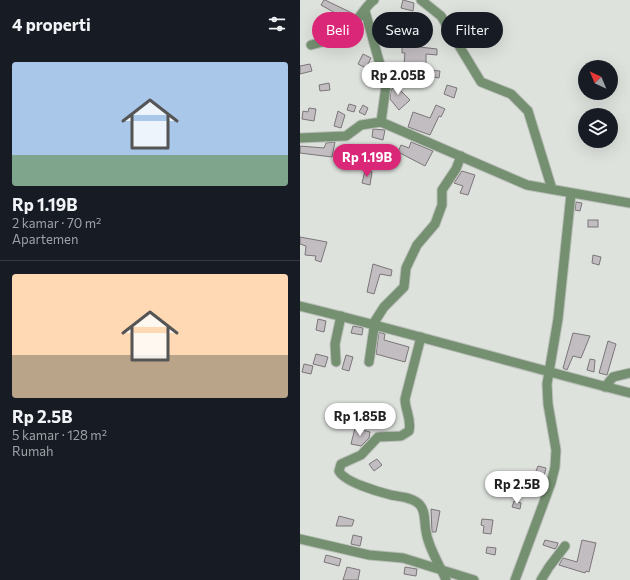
<!DOCTYPE html>
<html lang="id">
<head>
<meta charset="utf-8">
<style>
  :root { --surface:#171b24; --page:#242831; --text:#f1f3f6; --muted:#9ea1a6; --line:#363941; --accent:#db2777 }
  body { margin:0; font-family:Commissioner,sans-serif; background:var(--page); color:var(--text); height:100vh; display:flex; flex-direction:column; font-size:15px; white-space:nowrap }
  * { box-sizing:border-box; margin:0 }
  p { font-size:13px; color:var(--muted) }
  .icon { flex:none; width:22px; height:22px; fill:none; stroke:currentColor; stroke-width:2; stroke-linecap:round; stroke-linejoin:round }
  .map { position:relative; flex:1; overflow:hidden }
  .side { display:flex; flex-direction:column; background:var(--surface); width:300px }
  .side>* { flex:none }
  .top-card { position:absolute; left:12px; top:12px; width:258px; height:36px; display:flex; gap:8px }
  .needle { width:26px; rotate:316deg }
  .controls { position:absolute; left:278px; top:60px; display:grid; gap:8px }
  .controls a { display:grid; place-items:center; width:40px; height:40px; border-radius:50%; background:var(--surface); box-shadow:0 4px 16px #0002; font-size:20px }
  .price { position:absolute; translate:-50% -34px; padding:0 9px; border-radius:14px; background:#fff; color:#222; font-size:13px; line-height:26px; filter:drop-shadow(0 1px 2px #0008) }
  .price::after { content:''; position:absolute; left:50%; top:24px; width:12px; height:9px; margin-left:-6px; background:inherit; clip-path:polygon(0 0,100% 0,50% 100%) }
  .price.selected { background:var(--accent); color:#fff }
  ul { padding:0; list-style:none }
  li { display:grid; align-content:center; gap:8px; height:212px; padding:0 12px }
  li+li { border-top:1px solid var(--line) }
  li span { display:grid; place-items:center; height:124px; border-radius:4px; color:#555 }
  li>.icon { margin-inline-start:auto }
  span .icon { width:72px; height:72px; fill:#fffc; stroke-width:1 }
  li b { font-size:17px }
  h2 { display:flex; justify-content:space-between; align-items:center; height:48px; padding:0 12px; font-size:17px }
  .tag { padding:0 14px; border-radius:18px; background:var(--surface); box-shadow:0 4px 16px #0002; font-size:14px; line-height:36px }
  .tag.selected { background:var(--accent); color:#fff }
  main { display:flex; flex:1; min-height:0 }
  .map>svg:first-child { display:block }
</style>
</head>
<body>
<main>
<section class="side">
<h2>4 properti<svg class="icon" aria-label="filters" viewBox="0 0 24 24"><path d="M4 7h16M4 17h16"/><circle cx="9" cy="7" r="2"/><circle cx="15" cy="17" r="2"/></svg></h2>
<ul>
<li><span style="background:linear-gradient(#a9c7e8 75%,#7fa58c 0)"><svg class="icon" aria-label="home" viewBox="0 0 24 24"><path d="M3 11l9-7 9 7M6 9v11h12V9"/></svg></span><div><b>Rp 1.19B</b><p>2 kamar · 70 m²</p><p>Apartemen</p></div></li>
<li><span style="background:linear-gradient(#ffd9b3 65%,#b9a48a 0)"><svg class="icon" aria-label="home" viewBox="0 0 24 24"><path d="M3 11l9-7 9 7M6 9v11h12V9"/></svg></span><div><b>Rp 2.5B</b><p>5 kamar · 128 m²</p><p>Rumah</p></div></li>
</ul>
</section>
<div class="map">
<svg width="330" height="580" viewBox="0 0 330 580">
  <rect width="100%" height="100%" fill="#dee2dd"/>
  <!-- building -->
  <g fill="#c2bdc0" stroke="#7b7679">
    <path d="M24,0H25L54,14L51,17L37,14L21,5Z"/>
    <path d="M103,0L114,3L113,11L101,8Z"/>
    <path d="M102,45L137,49V55L126,54V65L104,64L105,53H102Z"/>
    <path d="M63,54L71,58L66,68L58,64Z"/>
    <path d="M10,64L12,71L0,74V66Z"/>
    <path d="M97,69L105,75L102,80L93,74Z"/>
    <path d="M128,70L140,71L139,78L128,76Z"/>
    <path d="M97,79L102,83L98,88L110,100L99,110L90,99L91,90L96,86L93,84Z"/>
    <path d="M29,83L30,90L20,91L19,85Z"/>
    <path d="M147,85L157,88L154,98L144,94Z"/>
    <path d="M49,104L56,106L54,112L47,110Z"/>
    <path d="M63,105L68,108L65,115L59,112Z"/>
    <path d="M136,105L145,109L141,117L139,116L130,135L108,127L113,112L130,118Z"/>
    <path d="M9,108L16,109L14,121L2,119L3,111L8,112Z"/>
    <path d="M38,111L45,115L41,128L34,126Z"/>
    <path d="M73,129L85,130L83,140L72,137Z"/>
    <path d="M35,142L32,157L0,153V146L24,148L26,143Z"/>
    <path d="M111,142L133,151L125,166L98,152L101,145L109,148Z"/>
    <path d="M65,171L72,172L70,185L62,183Z"/>
    <path d="M162,171L175,175L168,195L160,193L163,186L154,183Z"/>
    <path d="M276,202L282,203L280,211L275,210Z"/>
    <rect x="288" y="220" width="10" height="7"/>
    <path d="M0,237L27,242L21,262L15,260L16,256L5,255L6,246L0,244Z"/>
    <path d="M293,255L301,257L299,265L292,263Z"/>
    <path d="M73,264L92,270L91,276L80,274L74,294L67,292Z"/>
    <path d="M18,319L26,321L24,332L16,330Z"/>
    <path d="M53,326L63,328L62,335L51,333Z"/>
    <path d="M79,332L85,334L84,340L109,347L105,362L76,354Z"/>
    <path d="M273,333L290,336L281,358L273,356L267,370L263,368Z"/>
    <path d="M308,341L316,344L307,375L299,373Z"/>
    <path d="M16,354L28,357L25,367L13,364Z"/>
    <path d="M46,355L53,357L49,371L42,369Z"/>
    <path d="M290,359L295,360L294,372L287,370Z"/>
    <path d="M4,364L13,366L11,374L2,372Z"/>
    <path d="M55,428L70,432L69,438L61,446L51,444Z"/>
    <path d="M77,459L82,465L74,471L69,464Z"/>
    <path d="M238,466L246,468L242,484L233,481V480L229,488L224,485L229,473L234,476Z"/>
    <path d="M214,501L221,503L220,509L212,507Z"/>
    <path d="M131,509L140,511L136,532H132Z"/>
    <path d="M39,516L54,520L52,526H36Z"/>
    <path d="M182,519L193,520L191,534L183,533L184,526L181,525Z"/>
    <path d="M53,535L62,537L60,546L51,544Z"/>
    <path d="M245,540L258,543L257,546L255,549L243,545Z"/>
    <path d="M282,540L296,543L289,572L286,571L285,573L259,565L263,558L277,562Z"/>
    <path d="M187,547L196,548L195,555L186,553Z"/>
    <path d="M26,555L41,559L39,566L24,562Z"/>
    <path d="M47,567L60,570L58,580H43Z"/>
    <path d="M105,567L117,569L116,576L104,574Z"/>
  </g>
  <g fill="none" stroke-linecap="round" stroke-linejoin="round">
    <!-- minor casing -->
    <g stroke="#bbbfba" stroke-width="11">
      <g id="minor">
        <path d="M121,0L141,16L181,82L211,94L228,111L252,189"/>
        <path d="M65,11L86,86L81,122"/>
        <path d="M11,45C31,40 46,33 59,17C64,11 68,4 74,0"/>
        <path d="M0,138L46,136L61,125L81,122L227,185L330,203"/>
        <path d="M0,306C111,333 220,365 330,393"/>
        <path d="M121,337L105,399C105,410 112,420 109,431L101,436L78,437L61,455L41,464L39,471C44,482 79,492 91,495C100,497 113,497 120,505C126,512 124,523 126,531C128,548 140,565 146,580"/>
        <path d="M36,362L35,344L41,316"/>
        <path d="M69,362L75,321L84,307L104,287L106,268L117,245L135,224L142,205V190L156,169L161,156"/>
        <path d="M305,387L313,377L330,373"/>
        <path d="M0,539L69,555L103,558L174,580"/>
        <path d="M215,580L251,483L255,467L256,450L248,404L247,384L258,319L271,194"/>
        <path d="M241,580L249,567L265,546"/>
      </g>
    </g>
    <!-- minor -->
    <use href="#minor" stroke="#759071" stroke-width="9"/>
  </g>
</svg>
<div class="controls">
<a><svg class="needle" viewBox="-14 -14 28 28"><path d="M0-13l5 13h-10z" fill="#e53935"/><path d="M0 13l5-13h-10z" fill="#9ea1a6"/></svg></a>
<a><svg class="icon" aria-label="layers" viewBox="0 0 24 24"><path d="M12 4l9 5-9 5-9-5zM3 14l9 5 9-5"/></svg></a>
</div>
<b class="price" style="left:98px;top:96px">Rp 2.05B</b>
<b class="price selected" style="left:67px;top:178px">Rp 1.19B</b>
<b class="price" style="left:60px;top:437px">Rp 1.85B</b>
<b class="price" style="left:217px;top:505px">Rp 2.5B</b>
<div class="top-card">
<a class="tag selected">Beli</a>
<a class="tag">Sewa</a>
<a class="tag">Filter</a>
</div>
</div>
</main>
</body>
</html>
